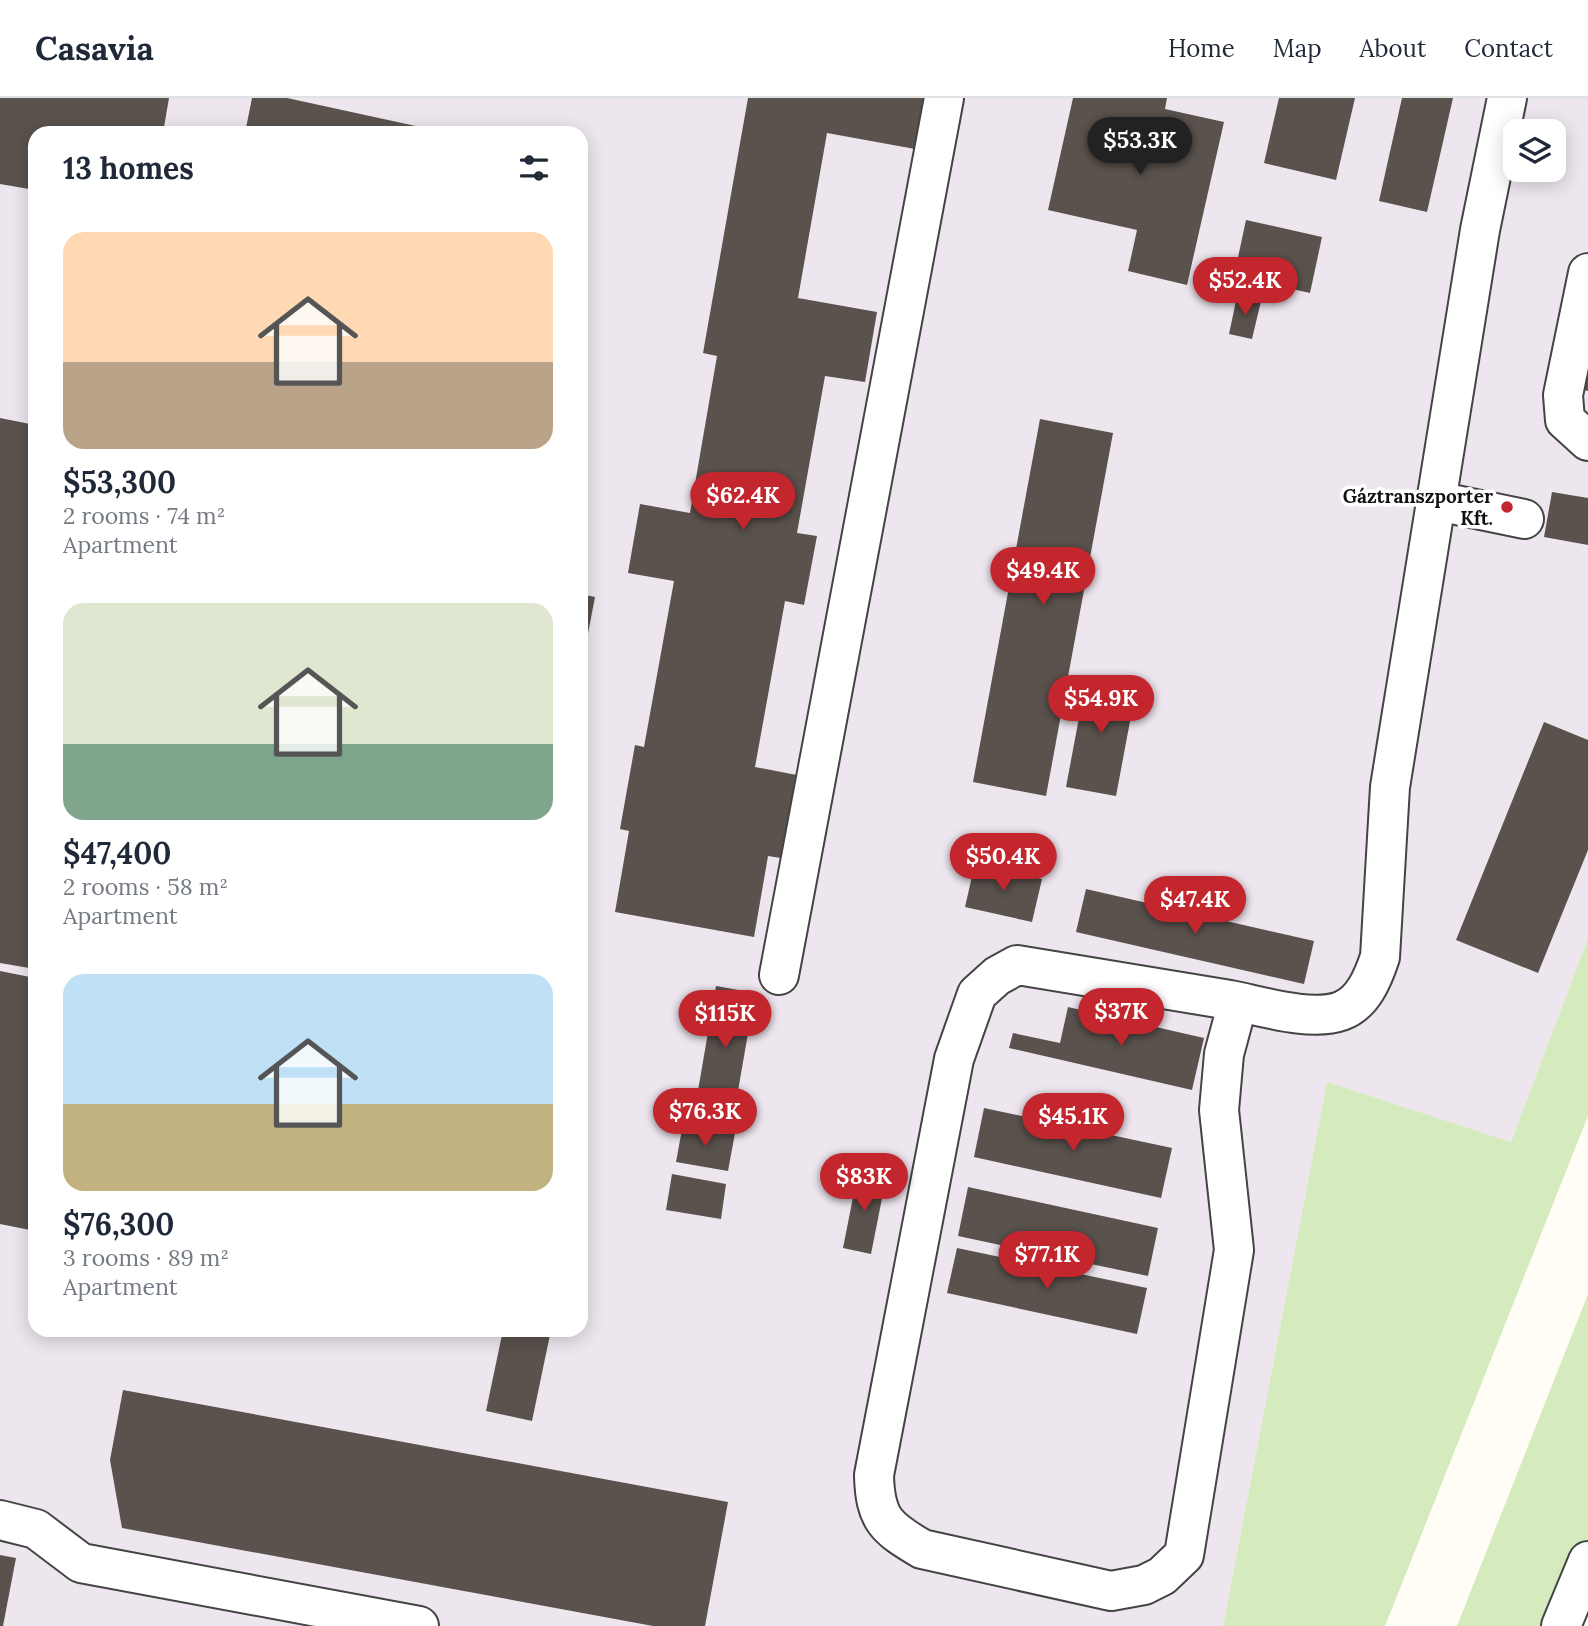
<!DOCTYPE html>
<html lang="en">
<head>
<meta charset="utf-8">
<style>
  :root { --surface:#fff; --page:#f2f2f3; --text:#1f2937; --muted:#747a83; --line:#e0e1e3; --accent:#c4262e }
  body { margin:0; font-family:Lora,serif; background:var(--page); color:var(--text); height:100vh; display:flex; flex-direction:column; font-size:26px; white-space:nowrap }
  * { box-sizing:border-box; margin:0 }
  p { font-size:23px; color:var(--muted) }
  .icon { flex:none; width:38px; height:38px; fill:none; stroke:currentColor; stroke-width:2; stroke-linecap:round; stroke-linejoin:round }
  .map { position:relative; flex:1; overflow:hidden }
  .drawer { position:absolute; left:28px; top:28px; width:560px; height:1211px; display:flex; flex-direction:column; background:var(--surface); border-radius:21px; box-shadow:0 4px 18px #0003 }
  .drawer>* { flex:none }
  .fabs { position:absolute; left:1503px; top:21px; display:grid; gap:14px }
  .fabs a { display:grid; place-items:center; width:63px; height:63px; border-radius:14px; background:var(--surface); box-shadow:0 4px 18px #0003; font-size:35px }
  .price { position:absolute; translate:-50% -60px; padding:0 16px; border-radius:24px; background:var(--accent); color:#fff; font-size:23px; line-height:46px; filter:drop-shadow(0 2px 4px #0008) }
  .price::after { content:''; position:absolute; left:50%; top:42px; width:21px; height:16px; margin-left:-10px; background:inherit; clip-path:polygon(0 0,100% 0,50% 100%) }
  .price.active { background:#222; color:#fff }
  ul { padding:0; list-style:none }
  li { display:grid; align-content:center; gap:14px; height:371px; padding:0 35px }
  li span { display:grid; place-items:center; height:217px; border-radius:21px; color:#555 }
  li>.icon { margin-inline-start:auto }
  span .icon { width:126px; height:126px; fill:#fffc; stroke-width:1 }
  li b { font-size:30px }
  h2 { display:flex; justify-content:space-between; align-items:center; height:84px; padding:0 35px; font-size:30px }
  header { display:flex; align-items:center; gap:42px; box-sizing:border-box; height:98px; padding:0 35px; background:var(--surface); border-bottom:2px solid var(--line) }
  header strong { font-size:33px }
  nav { display:flex; gap:38px; margin-inline-start:auto; font-size:24px }
  .map>svg:first-child { display:block }
</style>
</head>
<body>
<header>
<strong>Casavia</strong>
<nav><a>Home</a><a>Map</a><a>About</a><a>Contact</a></nav>
</header>
<div class="map">
<svg width="1588" height="1528" viewBox="0 0 1588 1528">
  <rect width="100%" height="100%" fill="#fffdf5"/>
  <!-- industrial -->
  <path fill="#eee6ef" fill-rule="evenodd" d="M0,0H1588V840L1511,1044L1327,985L1223,1528H0ZM1516,33H1554V72H1516ZM35,35H581V1232H35Z"/>
  <!-- green -->
  <g fill="#d5ebbd">
    <path d="M1588,840V1018L1385,1528H1223L1327,984L1511,1044Z"/>
    <path d="M1588,1196V1515L1583,1528H1457Z"/>
  </g>
  <!-- building -->
  <g fill="#5a524d">
    <path d="M0,0H169L163,35H35V92L0,86Z"/>
    <path d="M252,0H287L434,32V35H245Z"/>
    <path d="M748,0H924L915,51L827,35L798,200L877,214L865,284L825,278L797,435L817,438L804,507L785,503L755,669L802,678L787,761L768,758L754,839L615,814L629,733L620,731L635,647L644,649L674,483L628,475L640,406L690,415L717,258L703,255Z"/>
    <path d="M1073,0H1167L1165,11L1224,24L1187,187L1128,173L1137,132L1048,112Z"/>
    <path d="M1279,0H1355L1336,82L1264,65Z"/>
    <path d="M1402,0H1453L1427,114L1379,103Z"/>
    <path d="M1246,122L1322,139L1310,195L1234,178Z"/>
    <path d="M1237,198L1261,203L1252,241L1229,236Z"/>
    <path d="M1588,257V293L1580,291Z"/>
    <path d="M0,320L35,327V871L0,865Z"/>
    <path d="M1040,321L1113,335L1046,698L973,684Z"/>
    <path d="M1552,394L1588,400V447L1544,439Z"/>
    <path d="M581,496L595,499L582,567H581Z"/>
    <path d="M1087,577L1137,586L1116,698L1066,689Z"/>
    <path d="M1544,624L1588,642V752L1538,875L1456,842Z"/>
    <path d="M975,765L1042,781L1032,824L965,809Z"/>
    <path d="M1086,791L1314,843L1304,886L1076,834Z"/>
    <path d="M0,873L35,880V1133L0,1126Z"/>
    <path d="M716,888L755,895L734,1016L695,1010Z"/>
    <path d="M1068,909L1204,940L1192,992L1009,950L1013,935L1060,945Z"/>
    <path d="M984,1010L1172,1050L1161,1100L974,1059Z"/>
    <path d="M683,1026L735,1035L728,1073L676,1064Z"/>
    <path d="M858,1074L886,1080L871,1156L843,1150Z"/>
    <path d="M672,1076L726,1086L721,1121L666,1112Z"/>
    <path d="M968,1089L1158,1130L1148,1178L958,1138Z"/>
    <path d="M957,1150L1147,1190L1137,1236L947,1195Z"/>
    <path d="M503,1232H551L532,1323L486,1313Z"/>
    <path d="M123,1292L728,1404L705,1528H653L122,1430L110,1362Z"/>
    <path d="M0,1457L16,1460L3,1528H0Z"/>
  </g>
  <g fill="none" stroke-linecap="round" stroke-linejoin="round">
    <!-- minor casing -->
    <g stroke="#444" stroke-width="42">
      <g id="minor">
        <path d="M1588,175L1563,297L1565,322L1588,343"/>
        <path d="M1437,403L1524,421"/>
        <path d="M779,877L944,0"/>
        <path d="M1238,904L1224,956L1219,1012L1234,1152L1184,1457L1162,1478L1144,1487L1111,1493L922,1451C886,1430 875,1421 874,1377L954,961L977,896L997,878L1017,867C1088,879 1159,891 1230,902C1261,908 1311,924 1341,913C1363,905 1373,880 1380,859L1390,689L1480,132L1507,0"/>
        <path d="M0,1422L36,1431L81,1465L419,1528"/>
        <path d="M1561,1528L1588,1463"/>
      </g>
    </g>
    <!-- minor -->
    <use href="#minor" stroke="#fff" stroke-width="38"/>
  </g>
  <!-- markers -->
  <circle fill="#c4262e" stroke="#fff" stroke-width="2.5" cx="1507" cy="409" r="7"/>
  <g text-anchor="middle" stroke-width="7" stroke-linejoin="round" paint-order="stroke">
    <!-- poi labels -->
    <g font-size="19" font-weight="bold" fill="#111" stroke="#fff" text-anchor="end">
      <text x="1493" y="405">Gáztranszporter<tspan x="1493" dy="22">Kft.</tspan></text>
    </g>
  </g>
</svg>
<div class="fabs">
<a><svg class="icon" aria-label="layers" viewBox="0 0 24 24"><path d="M12 4l9 5-9 5-9-5zM3 14l9 5 9-5"/></svg></a>
</div>
<b class="price active" style="left:1140px;top:79px">$53.3K</b>
<b class="price" style="left:1245px;top:219px">$52.4K</b>
<b class="price" style="left:743px;top:434px">$62.4K</b>
<b class="price" style="left:1043px;top:509px">$49.4K</b>
<b class="price" style="left:1101px;top:637px">$54.9K</b>
<b class="price" style="left:1003px;top:795px">$50.4K</b>
<b class="price" style="left:1195px;top:838px">$47.4K</b>
<b class="price" style="left:1121px;top:950px">$37K</b>
<b class="price" style="left:725px;top:952px">$115K</b>
<b class="price" style="left:705px;top:1050px">$76.3K</b>
<b class="price" style="left:1073px;top:1055px">$45.1K</b>
<b class="price" style="left:864px;top:1115px">$83K</b>
<b class="price" style="left:1047px;top:1193px">$77.1K</b>
<section class="drawer">
<h2>13 homes<svg class="icon" aria-label="filters" viewBox="0 0 24 24"><path d="M4 7h16M4 17h16"/><circle cx="9" cy="7" r="2"/><circle cx="15" cy="17" r="2"/></svg></h2>
<ul>
<li><span style="background:linear-gradient(#ffd9b3 60%,#b9a48a 0)"><svg class="icon" aria-label="home" viewBox="0 0 24 24"><path d="M3 11l9-7 9 7M6 9v11h12V9"/></svg></span><div><b>$53,300</b><p>2 rooms · 74 m²</p><p>Apartment</p></div></li>
<li><span style="background:linear-gradient(#dfe7d0 65%,#7fa58c 0)"><svg class="icon" aria-label="home" viewBox="0 0 24 24"><path d="M3 11l9-7 9 7M6 9v11h12V9"/></svg></span><div><b>$47,400</b><p>2 rooms · 58 m²</p><p>Apartment</p></div></li>
<li><span style="background:linear-gradient(#bfe0f5 60%,#c2b280 0)"><svg class="icon" aria-label="home" viewBox="0 0 24 24"><path d="M3 11l9-7 9 7M6 9v11h12V9"/></svg></span><div><b>$76,300</b><p>3 rooms · 89 m²</p><p>Apartment</p></div></li>
</ul>
</section>
</div>
</body>
</html>
